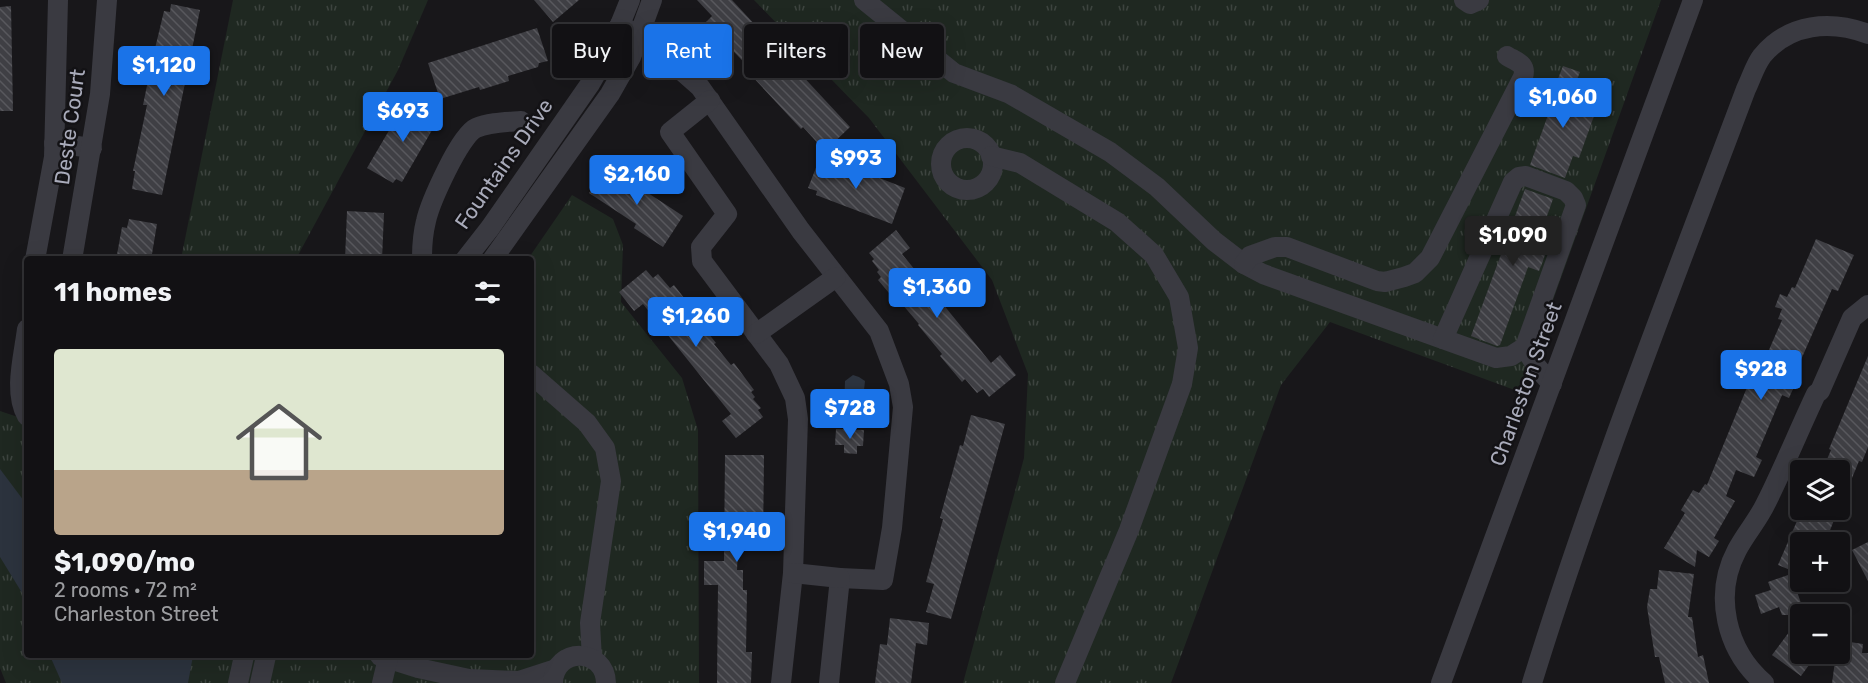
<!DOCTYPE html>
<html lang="en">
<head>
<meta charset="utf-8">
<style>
  :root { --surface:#121114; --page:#1f1f22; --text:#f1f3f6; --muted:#9c9da0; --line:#313134; --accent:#1a73e8 }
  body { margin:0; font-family:Rubik,sans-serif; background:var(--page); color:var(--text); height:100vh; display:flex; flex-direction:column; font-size:22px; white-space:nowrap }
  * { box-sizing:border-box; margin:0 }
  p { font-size:20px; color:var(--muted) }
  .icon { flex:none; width:33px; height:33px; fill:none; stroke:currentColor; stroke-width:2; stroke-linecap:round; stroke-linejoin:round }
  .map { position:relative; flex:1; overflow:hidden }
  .panel { position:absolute; left:24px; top:256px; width:510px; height:402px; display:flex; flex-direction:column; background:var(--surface); border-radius:6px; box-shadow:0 6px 24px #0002,0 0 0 2px var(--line) }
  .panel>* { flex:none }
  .banner { position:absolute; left:552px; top:24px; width:570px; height:54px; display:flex; gap:12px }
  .tools { position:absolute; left:1790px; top:460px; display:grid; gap:12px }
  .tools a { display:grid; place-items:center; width:60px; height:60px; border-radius:6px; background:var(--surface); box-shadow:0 6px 24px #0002,0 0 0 2px var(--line); font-size:30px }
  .price { position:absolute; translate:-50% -51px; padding:0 14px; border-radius:6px; background:var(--accent); color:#fff; font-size:20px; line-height:39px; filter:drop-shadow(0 2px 3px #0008) }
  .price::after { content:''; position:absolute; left:50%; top:36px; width:18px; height:14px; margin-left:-9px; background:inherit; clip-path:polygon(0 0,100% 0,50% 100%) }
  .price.selected { background:#222; color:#fff }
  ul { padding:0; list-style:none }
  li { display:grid; align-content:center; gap:12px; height:318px; padding:0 30px }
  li+li { border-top:2px solid var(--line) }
  li span { display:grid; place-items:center; height:186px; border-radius:6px; color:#555 }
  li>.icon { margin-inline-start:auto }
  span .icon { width:108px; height:108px; fill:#fffc; stroke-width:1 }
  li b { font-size:26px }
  h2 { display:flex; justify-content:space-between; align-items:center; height:72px; padding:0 30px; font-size:26px }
  .chip { padding:0 21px; border-radius:6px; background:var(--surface); box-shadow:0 6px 24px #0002,0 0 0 2px var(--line); font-size:21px; line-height:54px }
  .chip.selected { background:var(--accent); color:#fff }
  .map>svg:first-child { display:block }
</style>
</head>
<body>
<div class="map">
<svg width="1868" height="683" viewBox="0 0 1868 683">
  <defs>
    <pattern id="grass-tufts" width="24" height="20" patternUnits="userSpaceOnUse" patternTransform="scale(1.5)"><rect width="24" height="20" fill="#1f2821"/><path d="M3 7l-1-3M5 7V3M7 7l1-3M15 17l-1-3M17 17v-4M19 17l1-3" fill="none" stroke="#3d443f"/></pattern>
    <pattern id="building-back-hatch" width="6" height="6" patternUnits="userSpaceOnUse" patternTransform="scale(1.5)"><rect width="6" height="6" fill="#3f3f44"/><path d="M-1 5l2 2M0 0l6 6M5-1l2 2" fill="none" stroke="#58585d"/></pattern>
  </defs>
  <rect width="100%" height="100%" fill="#18171a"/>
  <!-- grass -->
  <g fill="url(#grass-tufts)">
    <path d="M233,0H428L398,70L296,259H181Z"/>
    <path d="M754,0H1661L1520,392L1330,322L1281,385L1171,683H963L1024,458L1028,374L992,280L869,118Z"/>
    <path d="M572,195L613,219L623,245L621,302L682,378L698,430L699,683H6L0,668V411L27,420V656H531V260L528,259Z"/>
  </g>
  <!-- water -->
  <g fill="#2c333e">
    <path d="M853,375L859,377L865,381L862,410L853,413L844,408L845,381Z"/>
    <path d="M0,469L27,505V601L0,557Z"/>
    <path d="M50,656H193L188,683H62Z"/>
  </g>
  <!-- building -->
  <g fill="url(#building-back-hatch)">
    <path d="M534,0H579L553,22Z"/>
    <path d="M697,0H732L850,127L825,151L803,127L801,129L750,74L753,72L706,22L712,16Z"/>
    <path d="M171,4L200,10L162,195L132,189L135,171H133L147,105H143L152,61L164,11L170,12Z"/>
    <path d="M11,6L13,111H0V7Z"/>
    <path d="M537,28L548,61L539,63L538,67L508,76L509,81L480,90L479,87L440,99L428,63Z"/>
    <path d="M1563,66L1580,72L1568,102L1590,110L1588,115L1594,116L1579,158L1573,156L1565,178L1530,165L1557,90L1554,89Z"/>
    <path d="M408,98L433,113L429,121L435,125L402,182L396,179L393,183L367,168Z"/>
    <path d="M821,155L905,188L892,224L816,195L817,191L808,188Z"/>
    <path d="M607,166L683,216L663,247L634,228L636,224L589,193Z"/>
    <path d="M1525,189L1553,199L1536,247L1547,250L1539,271L1528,267L1500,345L1497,346L1471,336Z"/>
    <path d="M347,211L384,213L382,260H345Z"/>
    <path d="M129,219L157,224L151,260H116L122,227L127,228Z"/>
    <path d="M896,230L910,248L902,254L991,363L1000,355L1016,375L989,397L983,389L977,393L965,379L962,382L940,356L942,354L918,325L919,324L902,304L900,306L878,280L881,277L877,272L879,270L872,261L874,259L869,253Z"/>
    <path d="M1816,239L1854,255L1838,291L1832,289L1793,378L1797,380L1789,398L1782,395L1756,457L1762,460L1754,477L1736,470L1726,496L1735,501L1714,538L1719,541L1709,557L1697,550L1695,567L1664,548L1685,513L1681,510L1693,490L1699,493L1705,484L1707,485L1757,363L1762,366L1782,320L1778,319L1782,309L1775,307L1780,294L1787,297L1792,287L1795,288Z"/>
    <path d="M646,270L653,278L658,274L670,288L674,285L695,312L693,314L716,343L714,344L731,365L734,363L754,390L751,392L755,397L753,399L761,408L758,410L763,417L736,438L722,421L731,414L643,304L634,311L619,292Z"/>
    <path d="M1868,356V447L1862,462L1859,461L1839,510V471H1822L1831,450L1829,449Z"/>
    <path d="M971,415L1005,424L951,619L926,612L934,584L926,582L943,519L940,518L960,445L963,446Z"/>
    <path d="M836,429L864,430L863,446H857V454L844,453V445H835Z"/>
    <path d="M725,455H764L763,546H738L737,570H743V590H747L746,652H752L751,683H717L718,585H704V561H724Z"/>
    <path d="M1805,510H1838L1825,543H1800V574L1778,565L1800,514V522Z"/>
    <path d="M1868,542V581L1852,550Z"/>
    <path d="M1659,570L1694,574L1688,617H1692L1698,657L1703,655L1709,683H1665L1659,657H1655L1647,607L1650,589H1657Z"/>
    <path d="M1791,574L1805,615H1782L1779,607L1761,614L1755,595L1771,590L1768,582Z"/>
    <path d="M890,618L929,623L927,645L916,643L911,683H875L880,644L887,645Z"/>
    <path d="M1792,628L1800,633V654H1817L1801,676L1772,655Z"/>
    <path d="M1850,642L1863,644L1862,653H1868V683H1832L1836,654H1839V650L1849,651Z"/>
  </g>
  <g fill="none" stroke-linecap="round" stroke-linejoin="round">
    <!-- minor -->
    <g stroke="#3a3a41" stroke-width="20">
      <path d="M864,0L954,73L1010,94L1110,152L1157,187L1214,241L1244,264L1263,274L1443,339"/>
      <path d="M1464,0L1470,4L1479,0"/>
      <path d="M619,26L640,34L700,87L801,231L879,331L899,384L903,407L892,528L883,580L840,578L829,683"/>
      <path d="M710,100L670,132L727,214L701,247L702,261L779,364L795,398L798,419L793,573L781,683"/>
      <circle cx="967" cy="164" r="26"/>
      <path d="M54,143L92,148"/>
      <path d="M991,156L1020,163L1117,222L1154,255L1179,297L1188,348L1182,384L1129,530L1065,683"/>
      <path d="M35,260L54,157L58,0"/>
      <path d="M72,260L100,94L107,0"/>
      <path d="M424,260L422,258C422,245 423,233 426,221C430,203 460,135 476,128C489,122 507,122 521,121"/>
      <path d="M465,260L490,228L590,84L611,47L630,0"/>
      <path d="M492,260L610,94L631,57L652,0"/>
      <path d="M1244,264L1250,256L1275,247H1287L1377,281L1385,282L1404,277L1415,273L1430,258L1523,77C1527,64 1517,62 1507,56"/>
      <path d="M27,329C24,355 13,392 27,416"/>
      <path d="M756,334L836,277"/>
      <path d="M1525,347L1511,356L1496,358L1443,339L1513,182L1519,177L1526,176L1566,191L1573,198L1576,205L1525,347L1536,366L1552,384"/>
      <path d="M531,374L587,423L605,448L611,481L590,623L592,659"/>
      <path d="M793,573L840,578"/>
      <path d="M380,656L418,668L469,679L519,681L556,669"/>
      <path d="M553,682C555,647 605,647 606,683"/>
      <path d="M238,683L244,656"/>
      <path d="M260,683L266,656"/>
      <path d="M382,683L388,658"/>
      <path d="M1441,683L1693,0"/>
      <path d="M1532,683C1594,482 1672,286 1746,89C1751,79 1755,65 1762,56C1789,23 1831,20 1868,34"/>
      <path d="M1764,683C1726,650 1713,595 1737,550C1746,533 1758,520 1766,503C1784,467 1799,430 1816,394L1820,391L1852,318L1868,305"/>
    </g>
  </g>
  <g text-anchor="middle" stroke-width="5" stroke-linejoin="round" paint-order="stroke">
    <!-- street labels -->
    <g font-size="21" fill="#a9abba" stroke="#131215">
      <text transform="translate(70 127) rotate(-82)" y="7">Deste Court</text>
      <text transform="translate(504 164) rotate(-55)" y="7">Fountains Drive</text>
      <text transform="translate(1526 384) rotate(-70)" y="7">Charleston Street</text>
    </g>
  </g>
</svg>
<div class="tools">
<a><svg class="icon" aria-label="layers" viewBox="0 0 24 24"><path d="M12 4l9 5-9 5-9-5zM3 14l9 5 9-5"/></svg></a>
<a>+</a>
<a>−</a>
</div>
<b class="price" style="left:164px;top:97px">$1,120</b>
<b class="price" style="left:1563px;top:129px">$1,060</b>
<b class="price" style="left:403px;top:143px">$693</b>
<b class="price" style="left:856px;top:190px">$993</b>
<b class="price" style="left:637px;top:206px">$2,160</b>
<b class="price selected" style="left:1513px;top:267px">$1,090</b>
<b class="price" style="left:937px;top:319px">$1,360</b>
<b class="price" style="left:696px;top:348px">$1,260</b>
<b class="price" style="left:1761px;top:401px">$928</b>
<b class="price" style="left:850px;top:440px">$728</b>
<b class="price" style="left:737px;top:563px">$1,940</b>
<div class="banner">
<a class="chip">Buy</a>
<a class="chip selected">Rent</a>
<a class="chip">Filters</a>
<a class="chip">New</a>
</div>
<section class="panel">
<h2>11 homes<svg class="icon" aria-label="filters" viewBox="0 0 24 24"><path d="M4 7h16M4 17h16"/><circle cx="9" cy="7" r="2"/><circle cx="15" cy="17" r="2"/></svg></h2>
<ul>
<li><span style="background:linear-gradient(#dfe7d0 65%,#b9a48a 0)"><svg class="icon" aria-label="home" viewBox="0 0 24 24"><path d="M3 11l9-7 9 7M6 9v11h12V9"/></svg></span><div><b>$1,090/mo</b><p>2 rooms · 72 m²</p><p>Charleston Street</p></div></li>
</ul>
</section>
</div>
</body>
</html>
